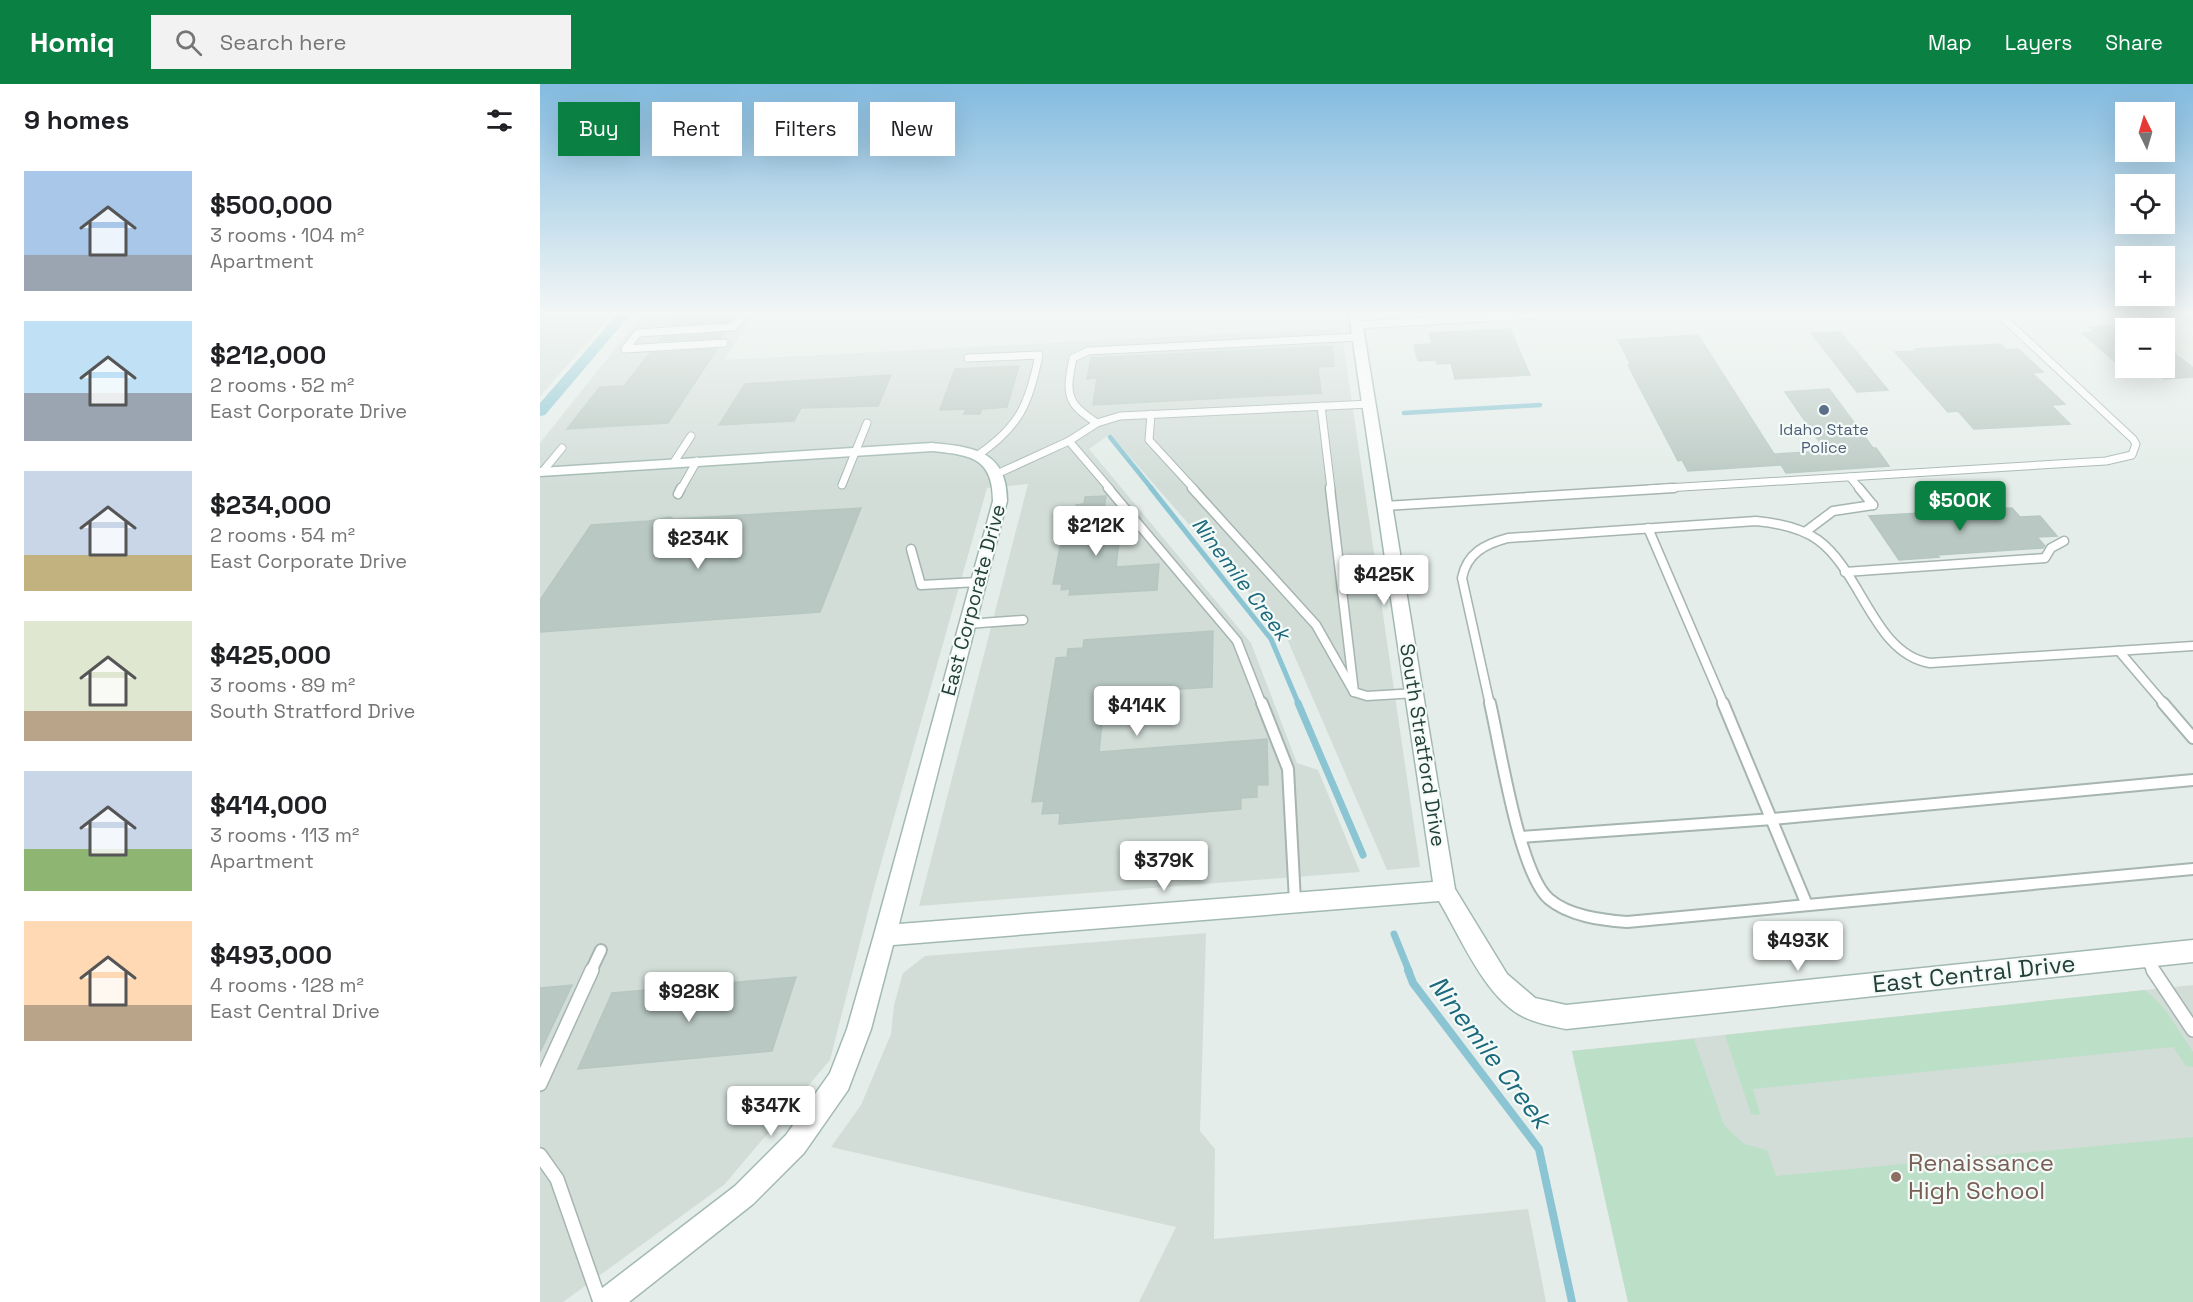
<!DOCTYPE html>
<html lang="en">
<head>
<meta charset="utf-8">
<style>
  :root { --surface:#fff; --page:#f2f2f2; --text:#202124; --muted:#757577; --accent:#0b8043 }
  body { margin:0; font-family:"Space Grotesk",sans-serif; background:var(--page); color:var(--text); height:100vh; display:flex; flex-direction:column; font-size:22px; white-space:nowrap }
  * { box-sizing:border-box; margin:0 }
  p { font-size:20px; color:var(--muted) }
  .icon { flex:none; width:33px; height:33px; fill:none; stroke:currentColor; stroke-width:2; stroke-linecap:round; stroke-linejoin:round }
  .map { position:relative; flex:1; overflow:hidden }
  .panel { display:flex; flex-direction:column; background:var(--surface); width:540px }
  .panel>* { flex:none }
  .guide { position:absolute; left:18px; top:18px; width:570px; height:54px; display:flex; gap:12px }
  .needle { width:39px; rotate:355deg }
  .fabs { position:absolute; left:1575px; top:18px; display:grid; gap:12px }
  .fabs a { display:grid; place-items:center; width:60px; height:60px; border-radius:0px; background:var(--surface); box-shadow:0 6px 24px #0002; font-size:30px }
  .price { position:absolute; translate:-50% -51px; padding:0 14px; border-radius:6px; background:#fff; color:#222; font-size:20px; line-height:39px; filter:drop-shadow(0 2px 3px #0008) }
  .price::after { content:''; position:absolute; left:50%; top:36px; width:18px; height:14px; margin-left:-9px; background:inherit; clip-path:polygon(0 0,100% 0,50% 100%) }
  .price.active { background:var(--accent); color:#fff }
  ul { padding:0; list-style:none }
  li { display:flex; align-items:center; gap:18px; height:150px; padding:0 24px }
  li span { display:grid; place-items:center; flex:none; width:168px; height:120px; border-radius:0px; color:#555 }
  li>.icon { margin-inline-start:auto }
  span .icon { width:72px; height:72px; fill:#fffc; stroke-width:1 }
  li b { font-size:26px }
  h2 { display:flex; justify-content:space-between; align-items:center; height:72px; padding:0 24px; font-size:26px }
  .pill { padding:0 21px; border-radius:0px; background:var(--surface); box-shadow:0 6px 24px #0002; font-size:21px; line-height:54px }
  .pill.active { background:var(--accent); color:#fff }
  header { display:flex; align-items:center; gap:36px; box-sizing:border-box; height:84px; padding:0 30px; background:var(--accent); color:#fff }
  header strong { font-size:28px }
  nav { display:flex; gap:33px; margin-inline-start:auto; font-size:21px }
  .search { width:420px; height:54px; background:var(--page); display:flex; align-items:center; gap:15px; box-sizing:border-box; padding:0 21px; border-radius:0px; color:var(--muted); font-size:22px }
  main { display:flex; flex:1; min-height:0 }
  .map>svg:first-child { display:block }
</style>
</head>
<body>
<header>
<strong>Homiq</strong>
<div class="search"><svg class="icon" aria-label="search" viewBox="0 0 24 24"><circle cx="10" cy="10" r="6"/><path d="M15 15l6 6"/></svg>Search here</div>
<nav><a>Map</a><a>Layers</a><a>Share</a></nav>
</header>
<main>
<section class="panel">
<h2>9 homes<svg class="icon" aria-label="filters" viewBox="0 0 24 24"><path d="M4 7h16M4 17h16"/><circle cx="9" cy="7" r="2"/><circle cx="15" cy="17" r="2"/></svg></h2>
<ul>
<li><span style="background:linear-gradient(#a9c7e8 70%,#9aa5b1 0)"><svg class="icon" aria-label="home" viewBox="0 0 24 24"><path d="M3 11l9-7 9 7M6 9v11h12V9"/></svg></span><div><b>$500,000</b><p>3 rooms · 104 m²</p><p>Apartment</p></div></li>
<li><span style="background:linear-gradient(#bfe0f5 60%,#9aa5b1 0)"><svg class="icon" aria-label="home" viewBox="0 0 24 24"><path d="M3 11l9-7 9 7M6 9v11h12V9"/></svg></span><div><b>$212,000</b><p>2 rooms · 52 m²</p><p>East Corporate Drive</p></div></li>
<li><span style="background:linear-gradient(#c9d6e8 70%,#c2b280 0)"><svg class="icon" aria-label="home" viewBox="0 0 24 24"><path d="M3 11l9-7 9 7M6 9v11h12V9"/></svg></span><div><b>$234,000</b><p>2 rooms · 54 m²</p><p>East Corporate Drive</p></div></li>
<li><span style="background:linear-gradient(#dfe7d0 75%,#b9a48a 0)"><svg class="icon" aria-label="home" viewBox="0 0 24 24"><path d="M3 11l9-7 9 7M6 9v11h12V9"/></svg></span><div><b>$425,000</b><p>3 rooms · 89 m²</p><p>South Stratford Drive</p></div></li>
<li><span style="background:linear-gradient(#c9d6e8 65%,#8fb573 0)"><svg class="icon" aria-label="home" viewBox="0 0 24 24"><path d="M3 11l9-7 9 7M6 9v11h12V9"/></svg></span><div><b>$414,000</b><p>3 rooms · 113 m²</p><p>Apartment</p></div></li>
<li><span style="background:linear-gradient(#ffd9b3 70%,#b9a48a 0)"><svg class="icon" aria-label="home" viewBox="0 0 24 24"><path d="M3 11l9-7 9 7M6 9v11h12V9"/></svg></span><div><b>$493,000</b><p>4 rooms · 128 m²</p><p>East Central Drive</p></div></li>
</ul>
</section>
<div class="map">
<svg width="1653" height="1218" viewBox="0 0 1653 1218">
  <rect width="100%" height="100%" fill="#e4ede9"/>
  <!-- built -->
  <g fill="#d2ddd8">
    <path d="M0,231H72L0,312Z"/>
    <path d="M102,231H213L184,276L801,244L880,783L847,786L745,550L570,350L549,365L711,559L757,679L778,686L820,788L379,822L488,400L447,404L334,804L290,976L184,1101L23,1218H0V359Z"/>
    <path d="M1601,231H1653V243L1617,244Z"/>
    <path d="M666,849L660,1047L675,1065L674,1155L988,1125L1006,1218H599L636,1143L291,1063L321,1021L351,950L354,921L363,889L385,872Z"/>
    <path d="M1653,901V1218H1088L1032,967Z"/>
  </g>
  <!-- green -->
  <g fill="#bcdfc7">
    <path d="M1605,906L1624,924L1653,968V983L1646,982L1633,963L1213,1005L1220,1030L1216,1031L1211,1030L1185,951Z"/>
    <path d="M1154,955L1184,1041L1204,1060L1227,1066L1236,1092L1653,1053V1218H1088L1032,967Z"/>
  </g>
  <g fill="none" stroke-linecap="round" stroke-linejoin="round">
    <!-- stream-far3 -->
    <g stroke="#8bc5d3" stroke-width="4.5">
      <path d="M864,329L1000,321"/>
      <path d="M570,353L612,405"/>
    </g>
    <!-- stream-far2 -->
    <path stroke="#8bc5d3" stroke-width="5" d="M611,404L731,555L759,621"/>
    <!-- stream-far1 -->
    <g stroke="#8bc5d3" stroke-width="7">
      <path d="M758,619L823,771"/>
      <path d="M854,850L869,887"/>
    </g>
    <!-- stream -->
    <path stroke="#8bc5d3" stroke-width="8" d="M868,886L873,899L999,1065L1032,1218"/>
    <!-- canal -->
    <path fill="#8bc5d3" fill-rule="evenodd" d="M77,231H90L5,331L0,332V319Z"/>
  </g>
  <!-- building -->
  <g fill="#b9c8c2" stroke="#b6c7c1" stroke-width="1.5">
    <path d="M139,231H195L190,238L131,241Z"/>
    <path d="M1577,241L1586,248V287L1542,249L1554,248L1548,243Z"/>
    <path d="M970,245L990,291L915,295L911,279L897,280L896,276L878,277L874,261L892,260L889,249Z"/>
    <path d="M1300,248L1348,306L1317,308L1271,249Z"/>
    <path d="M183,249L180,254L119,257L122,253Z"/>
    <path d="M1158,251L1241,381L1148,387L1142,376L1138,377L1088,281H1091L1078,256Z"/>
    <path d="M1461,260L1467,266L1478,265L1503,288L1492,289L1525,320L1511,321L1530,340L1434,345L1418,327L1408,328L1355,268L1377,267L1375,265Z"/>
    <path d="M1624,261L1653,284V293L1624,295Z"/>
    <path d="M792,262L794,282L778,283L781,309L553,321L557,294L547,295L551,274Z"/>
    <path d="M172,265H177L128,339L27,345L60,303L84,302L110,269Z"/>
    <path d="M479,282L467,323L442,325L440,330H424L426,325L400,326L415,285Z"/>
    <path d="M351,291L338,322L261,324L254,337L179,341L205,300Z"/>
    <path d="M1289,305L1333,364H1336L1349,382L1246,389L1235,370L1286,367L1245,308Z"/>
    <path d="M566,412L559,459L579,458L576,483L619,480L617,506L529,511L530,505L521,506L522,500H513L527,426H536V421L544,420L545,413Z"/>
    <path d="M321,424L280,528L0,548V516L51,441L109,437L130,433L134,435Z"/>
    <path d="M1472,424L1480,433L1500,432L1517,452L1497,453L1505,462L1503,464L1397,471L1399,473L1359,476L1329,432Z"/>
    <path d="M673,547L672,603L565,610L559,668L727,655L728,701H717V713L701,714V725L519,740L520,729L502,730L504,717L492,718L516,574L527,573L528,565L543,564L544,556Z"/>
    <path d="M256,893L232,967L38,985L72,909Z"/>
    <path d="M32,901L0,968V904Z"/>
  </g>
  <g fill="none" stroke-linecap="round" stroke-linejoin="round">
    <!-- lane-far3 casing -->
    <g stroke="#a6b5b1" stroke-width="9">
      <g id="lane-far3">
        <path d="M816,241L996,231"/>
        <path d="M184,259L85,265L98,249L193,243L203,231"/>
        <path d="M428,274L499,271C489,320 480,342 438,371"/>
        <path d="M781,322L791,405"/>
        <path d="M611,330L609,356L654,405"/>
        <path d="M557,339C525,319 526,309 533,274L548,267L818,253"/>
        <path d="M529,357L557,339L580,332L830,320"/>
        <path d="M134,378L151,352"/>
        <path d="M3,387L22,364"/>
        <path d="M459,389L529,357L570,405"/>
        <path d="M1310,393L1320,405"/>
        <path d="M302,401L327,339"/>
        <path d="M141,405L157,377"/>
        <path d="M1110,405L1566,377L1592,371L1596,360L1593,355L1460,231"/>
      </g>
    </g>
    <!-- lane-far2 casing -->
    <g stroke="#a6b5b1" stroke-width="11">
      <g id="lane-far2">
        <path d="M568,404L697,557L722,621"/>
        <path d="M652,404L776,541L814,608"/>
        <path d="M790,404L814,608L827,612L876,609"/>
        <path d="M1319,404L1333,421"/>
        <path d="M138,410L141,404"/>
        <path d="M845,422L1134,404"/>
        <path d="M1108,444L1184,621"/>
        <path d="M1265,448L1293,427L1333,421"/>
        <path d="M371,465L381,501L438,498"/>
        <path d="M1305,488L1505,474L1511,464L1524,457"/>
        <path d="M427,540L483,536"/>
        <path d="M1579,567L1625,621"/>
        <path d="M950,621L922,494C927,469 945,460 968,454L1216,437C1237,439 1260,443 1278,456C1322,488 1334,570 1390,579L1653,562"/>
      </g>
    </g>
    <!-- lane-far1 casing -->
    <g stroke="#a6b5b1" stroke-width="14">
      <g id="lane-far1">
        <path d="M722,619L748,685L755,817"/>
        <path d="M950,619C960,662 979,789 1009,815C1029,832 1061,836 1087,838L1653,785"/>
        <path d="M1183,619L1267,821"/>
        <path d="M1623,619L1653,654"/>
        <path d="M980,753L1233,735L1653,696"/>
        <path d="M1604,873L1614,887"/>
        <path d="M51,887L61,866"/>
      </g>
    </g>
    <!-- lane casing -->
    <g stroke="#a6b5b1" stroke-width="16">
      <g id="lane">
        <path d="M1613,886L1653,946"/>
        <path d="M0,1000L52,886"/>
        <path d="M0,1071L17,1095L60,1218"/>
      </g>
    </g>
    <!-- secondary casing -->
    <g stroke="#a2b9b2" stroke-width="3">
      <path id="secondary" d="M809,231H821L915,805L967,890L995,914L1026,921L1653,856V878L1026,945C1011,942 995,939 982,932C945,913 920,852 899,817L353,861L331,945L308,1006L264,1069L213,1120L89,1218H53L57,1208L195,1102L246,1051L290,989L307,945L334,851L453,417C453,373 430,371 392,367L0,392V384L392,359C434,363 467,367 467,417L359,840L893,798Z"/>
    </g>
    <!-- lane-far3 -->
    <use href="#lane-far3" stroke="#fff" stroke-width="7"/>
    <!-- lane-far2 -->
    <use href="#lane-far2" stroke="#fff" stroke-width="8"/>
    <!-- lane-far1 -->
    <use href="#lane-far1" stroke="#fff" stroke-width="10"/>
    <!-- lane -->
    <use href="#lane" stroke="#fff" stroke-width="13"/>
    <!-- secondary -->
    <use href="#secondary" fill="#fff" fill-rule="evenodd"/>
  </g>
  <!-- sky -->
  <linearGradient id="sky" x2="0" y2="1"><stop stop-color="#83bbe0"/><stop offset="0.57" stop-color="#f3f7f5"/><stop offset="1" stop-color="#f3f7f5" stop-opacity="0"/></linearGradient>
  <rect width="1653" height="402" fill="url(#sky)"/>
  <!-- markers -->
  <circle fill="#5c6f8a" stroke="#f4faf7" stroke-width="2" cx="1284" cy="326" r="6"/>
  <circle fill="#8d6e63" stroke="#f4faf7" stroke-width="2" cx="1356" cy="1093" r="6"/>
  <g text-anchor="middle" stroke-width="4.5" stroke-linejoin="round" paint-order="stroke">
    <!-- far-service labels -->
    <g font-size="16" fill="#4e5e75" stroke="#f4faf7">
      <text x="1284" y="351">Idaho State<tspan x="1284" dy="18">Police</tspan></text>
    </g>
    <!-- street labels -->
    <g font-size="20" fill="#233f39" stroke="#f4faf7">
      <text transform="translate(433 516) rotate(-75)" y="7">East Corporate Drive</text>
      <text transform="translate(883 661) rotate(81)" y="7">South Stratford Drive</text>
    </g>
    <!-- water labels -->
    <g font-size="21" font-style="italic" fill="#1b697d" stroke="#f4faf7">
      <text transform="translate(701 495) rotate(53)" y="7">Ninemile Creek</text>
    </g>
    <!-- near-street labels -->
    <g font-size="24" fill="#233f39" stroke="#f4faf7">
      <text transform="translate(1434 890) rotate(-6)" y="8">East Central Drive</text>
    </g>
    <!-- near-education labels -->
    <g font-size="24" fill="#785e54" stroke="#f4faf7" text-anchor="start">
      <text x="1368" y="1087">Renaissance<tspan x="1368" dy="28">High School</tspan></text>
    </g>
    <!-- near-water labels -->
    <g font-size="26" font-style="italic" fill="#1b697d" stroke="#f4faf7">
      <text transform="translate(950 968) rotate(53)" y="9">Ninemile Creek</text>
    </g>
  </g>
</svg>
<div class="fabs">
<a><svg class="needle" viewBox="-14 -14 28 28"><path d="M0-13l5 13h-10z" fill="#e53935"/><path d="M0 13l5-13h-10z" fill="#757577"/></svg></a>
<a><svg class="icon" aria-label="locate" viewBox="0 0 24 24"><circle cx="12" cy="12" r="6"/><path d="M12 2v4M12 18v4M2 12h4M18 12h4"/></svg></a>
<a>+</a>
<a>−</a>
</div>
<b class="price active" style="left:1420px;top:448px">$500K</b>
<b class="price" style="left:556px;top:473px">$212K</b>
<b class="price" style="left:158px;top:486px">$234K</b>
<b class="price" style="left:844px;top:522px">$425K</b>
<b class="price" style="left:597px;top:653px">$414K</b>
<b class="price" style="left:624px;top:808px">$379K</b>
<b class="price" style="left:1258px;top:888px">$493K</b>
<b class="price" style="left:149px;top:939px">$928K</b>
<b class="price" style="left:231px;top:1053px">$347K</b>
<div class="guide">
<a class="pill active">Buy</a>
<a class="pill">Rent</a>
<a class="pill">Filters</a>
<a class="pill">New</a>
</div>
</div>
</main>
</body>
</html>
